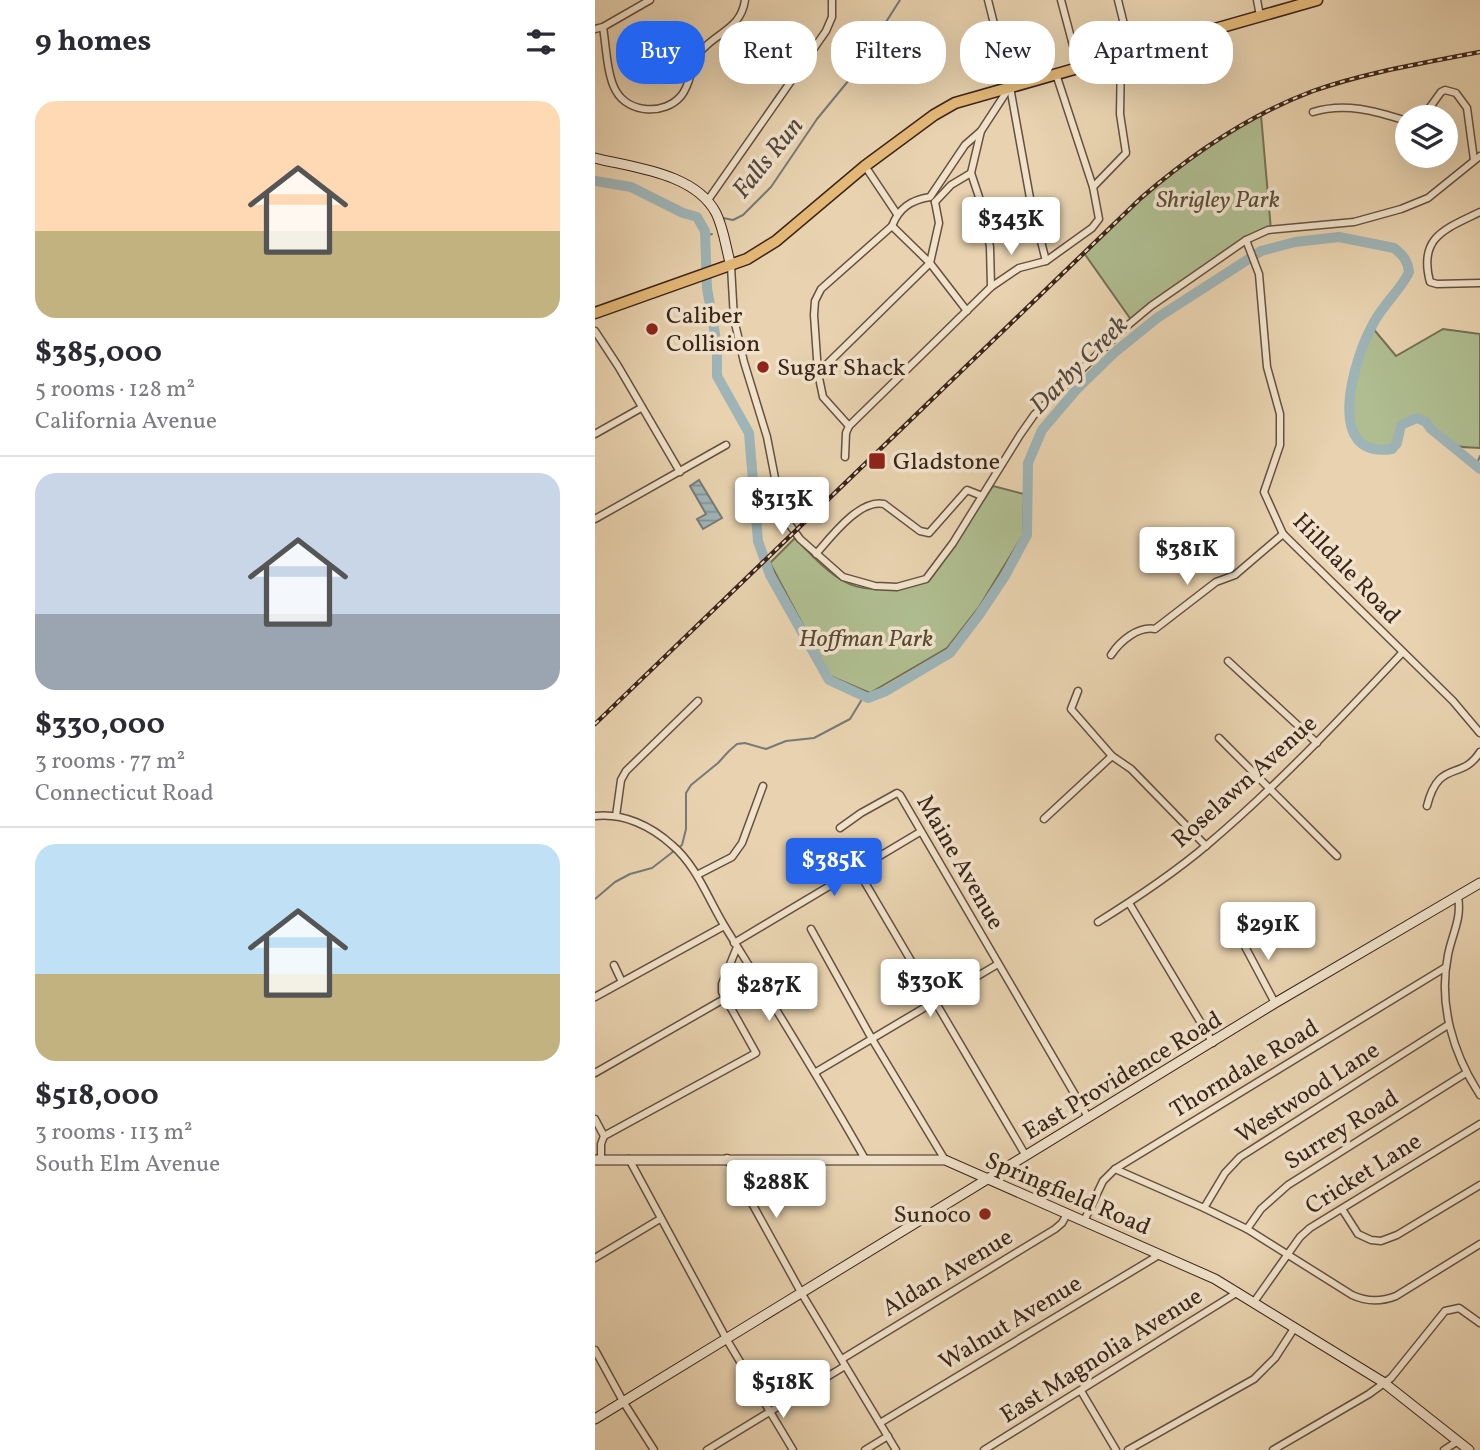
<!DOCTYPE html>
<html lang="en">
<head>
<meta charset="utf-8">
<style>
  :root { --surface:#fff; --page:#f2f2f3; --text:#2b2b33; --muted:#7c7c81; --line:#e1e1e2; --accent:#2563eb }
  body { margin:0; font-family:Vollkorn,serif; background:var(--page); color:var(--text); height:100vh; display:flex; flex-direction:column; font-size:26px; white-space:nowrap }
  * { box-sizing:border-box; margin:0 }
  p { font-size:23px; color:var(--muted) }
  .icon { flex:none; width:38px; height:38px; fill:none; stroke:currentColor; stroke-width:2; stroke-linecap:round; stroke-linejoin:round }
  .map { position:relative; flex:1; overflow:hidden }
  .details { display:flex; flex-direction:column; background:var(--surface); width:595px }
  .details>* { flex:none }
  .top-card { position:absolute; left:21px; top:21px; width:665px; height:63px; display:flex; gap:14px }
  .tools { position:absolute; left:800px; top:105px; display:grid; gap:14px }
  .tools a { display:grid; place-items:center; width:63px; height:63px; border-radius:50%; background:var(--surface); box-shadow:0 7px 28px #0002; font-size:35px }
  .price { position:absolute; translate:-50% -60px; padding:0 16px; border-radius:7px; background:#fff; color:#222; font-size:23px; line-height:46px; filter:drop-shadow(0 2px 4px #0008) }
  .price::after { content:''; position:absolute; left:50%; top:42px; width:21px; height:16px; margin-left:-10px; background:inherit; clip-path:polygon(0 0,100% 0,50% 100%) }
  .price.active { background:var(--accent); color:#fff }
  ul { padding:0; list-style:none }
  li { display:grid; align-content:center; gap:14px; height:371px; padding:0 35px }
  li+li { border-top:2px solid var(--line) }
  li span { display:grid; place-items:center; height:217px; border-radius:21px; color:#555 }
  li>.icon { margin-inline-start:auto }
  span .icon { width:126px; height:126px; fill:#fffc; stroke-width:1 }
  li b { font-size:30px }
  h2 { display:flex; justify-content:space-between; align-items:center; height:84px; padding:0 35px; font-size:30px }
  .chip { padding:0 24px; border-radius:28px; background:var(--surface); box-shadow:0 7px 28px #0002; font-size:24px; line-height:63px }
  .chip.active { background:var(--accent); color:#fff }
  main { display:flex; flex:1; min-height:0 }
  .map>svg:first-child { display:block }
</style>
</head>
<body>
<main>
<section class="details">
<h2>9 homes<svg class="icon" aria-label="filters" viewBox="0 0 24 24"><path d="M4 7h16M4 17h16"/><circle cx="9" cy="7" r="2"/><circle cx="15" cy="17" r="2"/></svg></h2>
<ul>
<li><span style="background:linear-gradient(#ffd9b3 60%,#c2b280 0)"><svg class="icon" aria-label="home" viewBox="0 0 24 24"><path d="M3 11l9-7 9 7M6 9v11h12V9"/></svg></span><div><b>$385,000</b><p>5 rooms · 128 m²</p><p>California Avenue</p></div></li>
<li><span style="background:linear-gradient(#c9d6e8 65%,#9aa5b1 0)"><svg class="icon" aria-label="home" viewBox="0 0 24 24"><path d="M3 11l9-7 9 7M6 9v11h12V9"/></svg></span><div><b>$330,000</b><p>3 rooms · 77 m²</p><p>Connecticut Road</p></div></li>
<li><span style="background:linear-gradient(#bfe0f5 60%,#c2b280 0)"><svg class="icon" aria-label="home" viewBox="0 0 24 24"><path d="M3 11l9-7 9 7M6 9v11h12V9"/></svg></span><div><b>$518,000</b><p>3 rooms · 113 m²</p><p>South Elm Avenue</p></div></li>
</ul>
</section>
<div class="map">
<svg width="885" height="1450" viewBox="0 0 885 1450">
  <defs>
    <pattern id="water-rules" width="6" height="5" patternUnits="userSpaceOnUse" patternTransform="scale(1.75)"><rect width="6" height="5" fill="#9eb4b7"/><path d="M0 2.5h6" fill="none" stroke="#829294"/></pattern>
  </defs>
  <rect width="100%" height="100%" fill="#e8d2af"/>
  <filter id="stains"><feTurbulence type="fractalNoise" baseFrequency=".00286" numOctaves="4"/><feColorMatrix values="0 0 0 0 .2 0 0 0 0 .09 0 0 0 0 .02 0 0 0 .5 -.17"/></filter>
  <radialGradient id="worn" r=".72"><stop offset=".6" stop-color="#630" stop-opacity="0"/><stop offset="1" stop-color="#630" stop-opacity=".3"/></radialGradient>
  <!-- park -->
  <g fill="#afbd90" stroke="#757054" stroke-width="2">
    <path d="M666,115L676,230L651,240L537,321L489,253C526,217 563,180 605,150C625,137 646,126 666,115Z"/>
    <path d="M776,326L801,356L848,329L885,334V448C876,447 865,448 857,445C843,440 836,422 822,418L806,425L802,443L797,449C725,461 762,361 776,326Z"/>
    <path d="M398,486L429,494L428,535L384,607L352,648L275,693L235,676L175,563L200,538C251,592 266,600 337,577Z"/>
  </g>
  <!-- water -->
  <g fill="url(#water-rules)" stroke="#767a78" stroke-width="2">
    <path d="M292,58L300,70L301,78L280,82L278,73L283,59Z"/>
    <path d="M104,480L127,518L108,529L102,519L111,514L95,486Z"/>
  </g>
  <g fill="none" stroke-linecap="round" stroke-linejoin="round">
    <!-- stream -->
    <g stroke="#767a78" stroke-width="2">
      <path d="M128,218L138,220L148,215L176,187L222,119L254,80L305,0"/>
      <path d="M110,236L117,234"/>
      <path d="M881,466L885,456"/>
      <path d="M83,848L87,845L91,829V793L96,785L123,763L134,751L142,744L150,743L171,749L191,741L219,738L255,719L269,696"/>
      <path d="M0,899L20,882L35,874L57,868L79,851"/>
    </g>
    <!-- river -->
    <path stroke="#9eb4b7" stroke-width="10" d="M0,181L36,187L88,213L102,217L110,231L112,288L122,346V376L154,433L163,541L175,575L234,680L273,698L291,691L355,653L384,615L410,576L432,535L433,463L447,430L481,390L520,352L562,318L666,251L700,242L744,237L799,248C808,255 813,261 814,272C808,287 785,308 777,326C759,359 728,460 797,449L802,443L806,425L822,418L831,422L836,429L885,469"/>
    <!-- street casing -->
    <g stroke="#66503e" stroke-width="9">
      <g id="street">
        <path d="M393,0L415,87L435,198L451,261"/>
        <path d="M466,0L484,68"/>
        <path d="M523,0L536,53"/>
        <path d="M662,0L665,16"/>
        <path d="M8,27C11,45 12,76 21,91C34,114 70,115 86,96C97,83 95,64 106,51C122,32 146,29 150,0"/>
        <path d="M0,29L8,27L55,0"/>
        <path d="M718,112C750,102 780,111 812,121"/>
        <path d="M828,117L846,92L850,90L861,93L872,108L879,160"/>
        <path d="M270,166L302,214"/>
        <path d="M498,187L531,153L525,114L526,56"/>
        <path d="M113,200L231,31L237,17V0"/>
        <path d="M340,202L356,185L376,173"/>
        <path d="M885,212C850,229 823,237 835,282L842,284L885,283"/>
        <path d="M297,226L335,263L372,311"/>
        <path d="M651,240L664,274L672,367L685,414V445L669,492L688,534L858,701L885,733"/>
        <path d="M136,266L139,319L149,362L172,437L187,514L205,539L248,577L280,586L302,587L331,579L358,543L425,435L439,415L532,326L556,306L651,240L673,230L759,222L806,209L833,198L885,156"/>
        <path d="M396,287L395,247L388,209L376,173L386,131L414,88"/>
        <path d="M0,331L23,366L85,472"/>
        <path d="M223,373L335,263L344,223L340,202"/>
        <path d="M254,426L396,287L424,268L451,261L497,228L504,219L498,187L461,74"/>
        <path d="M0,434L46,408"/>
        <path d="M250,457L251,433L254,426L228,397L223,373L219,315L220,301L226,289L297,226C304,208 316,200 335,197L370,145L386,131"/>
        <path d="M0,519L131,445"/>
        <path d="M221,554C235,538 265,498 289,504L325,531L334,533L372,490L387,496"/>
        <path d="M516,655C525,641 543,626 560,629L621,582L640,575L688,534"/>
        <path d="M633,661L722,743"/>
        <path d="M483,691L476,709L517,756L536,769L611,846"/>
        <path d="M624,738L742,856"/>
        <path d="M832,806C844,758 866,782 885,752"/>
        <path d="M0,816C29,813 56,826 77,845C103,867 114,902 132,930C179,1006 226,1081 270,1159"/>
        <path d="M21,816L26,780L31,771L103,701"/>
        <path d="M449,819L517,756"/>
        <path d="M245,828L266,813L302,793L305,795L493,1117"/>
        <path d="M262,869L431,1156"/>
        <path d="M102,875L137,857L147,843L168,786"/>
        <path d="M863,897C867,919 857,934 853,955C843,1004 858,1054 885,1095"/>
        <path d="M534,903L618,1043"/>
        <path d="M503,922C540,899 579,873 612,845C682,786 745,719 807,653"/>
        <path d="M648,924L646,939L680,1003"/>
        <path d="M216,929L277,1039L350,1160"/>
        <path d="M139,943L325,832"/>
        <path d="M19,965L27,982"/>
        <path d="M0,997L129,926"/>
        <path d="M221,1072L403,964"/>
        <path d="M0,1073L129,999"/>
        <path d="M0,1119L9,1136L6,1144V1159"/>
        <path d="M9,1136L161,1053L127,992V984L142,947"/>
        <path d="M132,1158L207,1294L301,1450"/>
        <path d="M34,1159L132,1340L198,1450"/>
        <path d="M520,1169L609,1208L652,1229L757,1295C772,1302 786,1302 801,1296L885,1244"/>
        <path d="M609,1208L630,1173L645,1157L853,1025"/>
        <path d="M747,1209L763,1234L776,1240L786,1241L802,1235L885,1185"/>
        <path d="M489,1221L508,1181L520,1169L851,967"/>
        <path d="M652,1229L666,1209L693,1185L871,1073"/>
        <path d="M0,1258L65,1219"/>
        <path d="M659,1302L705,1237L715,1228L885,1124"/>
        <path d="M0,1350L29,1403L59,1450"/>
        <path d="M247,1359L460,1229L467,1223L472,1214"/>
        <path d="M486,1391L521,1450"/>
        <path d="M285,1423L564,1255"/>
        <path d="M112,1450L250,1366"/>
        <path d="M270,1450L293,1436"/>
        <path d="M389,1450L643,1292"/>
        <path d="M533,1450L659,1379L680,1358L700,1327"/>
        <path d="M678,1450L774,1394L796,1378L850,1311L864,1308L885,1323"/>
        <path d="M849,1450L863,1441"/>
      </g>
    </g>
    <!-- secondary casing -->
    <g stroke="#3b2419" stroke-width="11">
      <g id="secondary">
        <path d="M0,158C39,168 100,173 121,213C129,229 131,249 136,266"/>
        <path d="M0,1160H350L620,1279L788,1382L874,1450"/>
        <path d="M0,1419L680,1003L885,883"/>
      </g>
    </g>
    <!-- primary casing -->
    <g stroke="#3b2419" stroke-width="13">
      <path id="primary" d="M0,313L152,259L181,241L270,166L339,115L360,103L722,0"/>
    </g>
    <!-- street -->
    <use href="#street" stroke="#f0e2cb" stroke-width="6"/>
    <!-- secondary -->
    <use href="#secondary" stroke="#f0e2cb" stroke-width="9"/>
    <!-- primary -->
    <use href="#primary" stroke="#e4b978" stroke-width="10"/>
    <!-- rail casing -->
    <g stroke="#3b2419" stroke-width="4.5">
      <path id="rail" d="M0,724L546,198C597,154 654,115 718,91C772,72 829,63 885,52"/>
    </g>
    <!-- rail -->
    <use href="#rail" stroke="#f0e2cb" stroke-width="2" stroke-dasharray="5" stroke-linecap="butt"/>
  </g>
  <!-- markers -->
  <g fill="#8f2418" stroke="#f0e2cb" stroke-width="2.5">
    <circle cx="57" cy="329" r="7"/>
    <circle cx="168" cy="367" r="7"/>
    <rect x="273" y="452" width="18" height="18" rx="3.5"/>
    <circle cx="390" cy="1214" r="7"/>
  </g>
  <g text-anchor="middle" stroke-width="7" stroke-linejoin="round" paint-order="stroke">
    <!-- park labels -->
    <g font-size="24" font-style="italic" fill="#584a37" stroke="#f0e2cb">
      <text x="623" y="207">Shrigley Park</text>
      <text x="271" y="646">Hoffman Park</text>
    </g>
    <!-- poi labels -->
    <g font-size="24" fill="#3b2419" stroke="#f0e2cb" text-anchor="start">
      <text x="71" y="323">Caliber<tspan x="71" dy="28">Collision</tspan></text>
      <text x="182" y="375">Sugar Shack</text>
      <text x="298" y="469">Gladstone</text>
      <text x="376" y="1222" text-anchor="end">Sunoco</text>
    </g>
    <!-- street labels -->
    <g font-size="24" fill="#3b2419" stroke="#f0e2cb">
      <text transform="translate(752 568) rotate(46)" y="8">Hilldale Road</text>
      <text transform="translate(649 781) rotate(-42)" y="8">Roselawn Avenue</text>
      <text transform="translate(366 862) rotate(60)" y="8">Maine Avenue</text>
      <text transform="translate(649 1068) rotate(-31)" y="8">Thorndale Road</text>
      <text transform="translate(527 1075) rotate(-31)" y="8">East Providence Road</text>
      <text transform="translate(712 1092) rotate(-33)" y="8">Westwood Lane</text>
      <text transform="translate(746 1129) rotate(-32)" y="8">Surrey Road</text>
      <text transform="translate(768 1173) rotate(-32)" y="8">Cricket Lane</text>
      <text transform="translate(473 1193) rotate(23)" y="8">Springfield Road</text>
      <text transform="translate(352 1272) rotate(-31)" y="8">Aldan Avenue</text>
      <text transform="translate(415 1322) rotate(-31)" y="8">Walnut Avenue</text>
      <text transform="translate(506 1355) rotate(-32)" y="8">East Magnolia Avenue</text>
    </g>
    <!-- water labels -->
    <g font-size="26" font-style="italic" fill="#544840" stroke="#f0e2cb">
      <text transform="translate(172 157) rotate(-51)" y="9">Falls Run</text>
      <text transform="translate(483 364) rotate(-45)" y="9">Darby Creek</text>
    </g>
  </g>
  <rect width="100%" height="100%" filter="url(#stains)"/>
  <rect width="100%" height="100%" fill="url(#worn)"/>
</svg>
<div class="tools">
<a><svg class="icon" aria-label="layers" viewBox="0 0 24 24"><path d="M12 4l9 5-9 5-9-5zM3 14l9 5 9-5"/></svg></a>
</div>
<b class="price" style="left:416px;top:257px">$343K</b>
<b class="price" style="left:187px;top:537px">$313K</b>
<b class="price" style="left:592px;top:587px">$381K</b>
<b class="price active" style="left:239px;top:898px">$385K</b>
<b class="price" style="left:673px;top:962px">$291K</b>
<b class="price" style="left:335px;top:1019px">$330K</b>
<b class="price" style="left:174px;top:1023px">$287K</b>
<b class="price" style="left:181px;top:1220px">$288K</b>
<b class="price" style="left:188px;top:1420px">$518K</b>
<div class="top-card">
<a class="chip active">Buy</a>
<a class="chip">Rent</a>
<a class="chip">Filters</a>
<a class="chip">New</a>
<a class="chip">Apartment</a>
</div>
</div>
</main>
</body>
</html>
